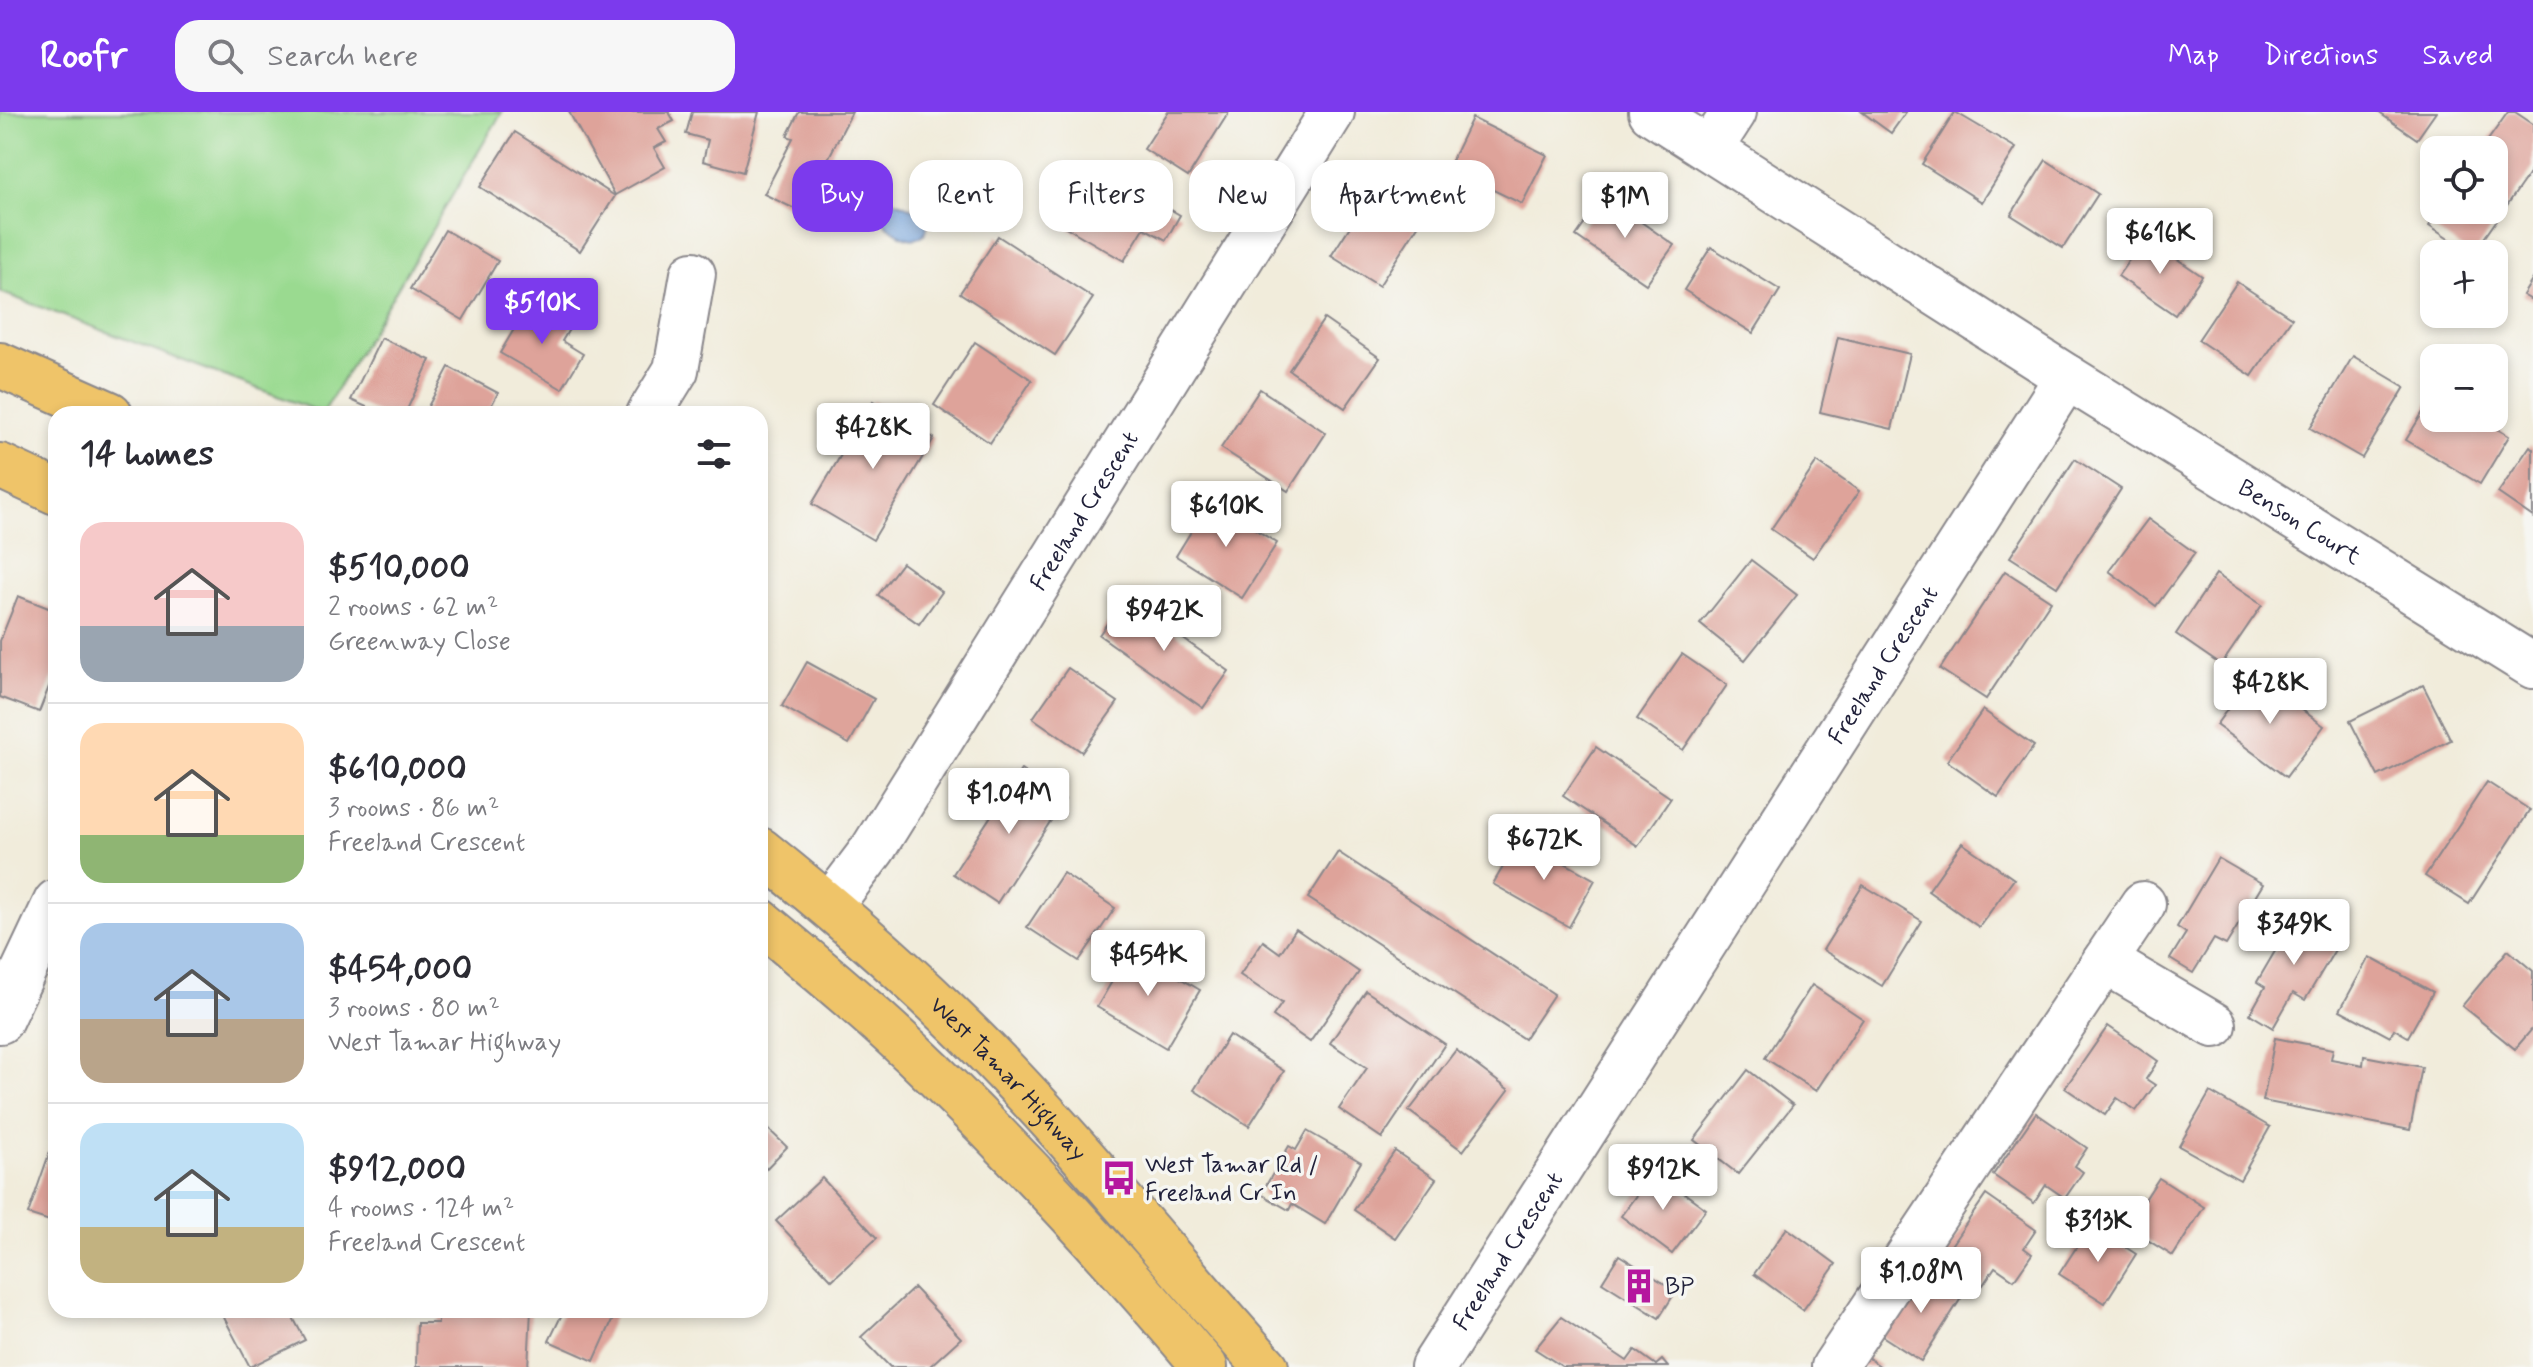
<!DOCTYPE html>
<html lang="en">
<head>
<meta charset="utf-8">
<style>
  :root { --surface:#fff; --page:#f7f7f7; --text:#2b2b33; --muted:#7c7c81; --line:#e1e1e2; --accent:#7c3aed }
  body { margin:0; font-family:Mynerve,sans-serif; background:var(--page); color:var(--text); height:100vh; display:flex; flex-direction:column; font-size:30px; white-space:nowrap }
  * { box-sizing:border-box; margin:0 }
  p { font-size:26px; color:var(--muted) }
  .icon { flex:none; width:44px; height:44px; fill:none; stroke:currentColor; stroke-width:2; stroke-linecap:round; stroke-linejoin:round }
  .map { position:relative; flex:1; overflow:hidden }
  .drawer { position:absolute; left:48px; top:294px; width:720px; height:912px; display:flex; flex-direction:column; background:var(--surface); border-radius:24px; box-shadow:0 4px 12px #0003 }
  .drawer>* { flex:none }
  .banner { position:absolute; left:792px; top:48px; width:760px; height:72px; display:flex; gap:16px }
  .tools { position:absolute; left:2420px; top:24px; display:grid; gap:16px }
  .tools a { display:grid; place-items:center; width:88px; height:88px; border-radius:16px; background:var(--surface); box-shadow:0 4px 12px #0003; font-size:40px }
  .price { position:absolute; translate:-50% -68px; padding:0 18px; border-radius:8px; background:#fff; color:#222; font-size:26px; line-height:52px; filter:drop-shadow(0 2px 4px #0008) }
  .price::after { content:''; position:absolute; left:50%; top:48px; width:24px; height:18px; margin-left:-12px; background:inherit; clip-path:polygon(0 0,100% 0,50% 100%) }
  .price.active { background:var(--accent); color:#fff }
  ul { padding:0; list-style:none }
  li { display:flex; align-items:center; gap:24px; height:200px; padding:0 32px }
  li+li { border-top:2px solid var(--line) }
  li span { display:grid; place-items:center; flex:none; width:224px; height:160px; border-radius:24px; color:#555 }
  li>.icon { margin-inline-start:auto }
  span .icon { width:96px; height:96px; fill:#fffc; stroke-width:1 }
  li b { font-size:34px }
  h2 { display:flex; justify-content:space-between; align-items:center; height:96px; padding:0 32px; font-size:34px }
  .tag { padding:0 28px; border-radius:24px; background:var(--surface); box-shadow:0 4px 12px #0003; font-size:28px; line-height:72px }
  .tag.active { background:var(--accent); color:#fff }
  header { display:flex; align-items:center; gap:48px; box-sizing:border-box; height:112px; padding:0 40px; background:var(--accent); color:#fff }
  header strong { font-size:38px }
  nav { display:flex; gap:44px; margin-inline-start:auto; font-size:28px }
  .search { width:560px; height:72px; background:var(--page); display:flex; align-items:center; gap:20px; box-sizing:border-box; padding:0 28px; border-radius:24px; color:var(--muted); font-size:30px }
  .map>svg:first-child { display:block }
</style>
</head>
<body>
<header>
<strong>Roofr</strong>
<div class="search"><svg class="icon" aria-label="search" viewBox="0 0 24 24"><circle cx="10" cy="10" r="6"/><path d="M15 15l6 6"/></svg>Search here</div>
<nav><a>Map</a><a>Directions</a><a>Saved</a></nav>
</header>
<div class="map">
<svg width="2533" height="1255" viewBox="0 0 2533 1255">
  <rect width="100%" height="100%" fill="#f6f6f2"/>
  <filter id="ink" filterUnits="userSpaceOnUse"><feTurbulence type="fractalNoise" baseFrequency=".0125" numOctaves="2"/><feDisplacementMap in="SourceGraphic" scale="16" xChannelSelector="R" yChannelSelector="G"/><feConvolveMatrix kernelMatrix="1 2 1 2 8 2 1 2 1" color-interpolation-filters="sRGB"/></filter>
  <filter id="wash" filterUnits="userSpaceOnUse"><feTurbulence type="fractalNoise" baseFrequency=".006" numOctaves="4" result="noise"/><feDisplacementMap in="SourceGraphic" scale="32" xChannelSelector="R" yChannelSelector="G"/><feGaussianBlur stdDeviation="1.8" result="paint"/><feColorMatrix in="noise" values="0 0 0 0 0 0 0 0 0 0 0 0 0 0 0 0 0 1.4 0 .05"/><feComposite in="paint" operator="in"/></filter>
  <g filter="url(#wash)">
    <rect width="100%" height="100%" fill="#f1ecdb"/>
    <!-- green -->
    <path fill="#9ada90" stroke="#5e7e66" stroke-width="2" d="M0,0H502L323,301L0,180Z"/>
    <!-- water -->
    <path fill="#72a1db" stroke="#4a628b" stroke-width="2" d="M887,87C901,89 944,109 920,125C907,133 875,109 879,97C880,93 885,90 887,87Z"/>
    <g id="blocks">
      <!-- building -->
      <g fill="#dea39a">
        <path d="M569,0H669L674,9L658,17L666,30L654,36L665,55L615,83Z"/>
        <path d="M692,0H759L743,60L703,49L708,28L686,22Z"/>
        <path d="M799,0H852L801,100L764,82L793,26L787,24Z"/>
        <path d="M1168,0H1229L1188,65L1144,37Z"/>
        <path d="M1862,0H1906L1891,21Z"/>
        <path d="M1955,0L2016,36L1982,90L1922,52Z"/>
        <path d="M2378,0H2436L2417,27Z"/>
        <path d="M2508,0H2515L2533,12V56L2473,142H2471L2429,114L2440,98H2494V38H2481Z"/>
        <path d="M1472,6L1547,43L1522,92L1448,56Z"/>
        <path d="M515,20L615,84L580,139L480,75Z"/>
        <path d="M2046,48L2098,82L2063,136L2011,103Z"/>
        <path d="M1100,57L1180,103L1166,128L1144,116L1124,149L1057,110L1079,72L1091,74Z"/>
        <path d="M1376,74L1424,104L1379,174L1331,144Z"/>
        <path d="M1604,84L1674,133L1646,172L1576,124Z"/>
        <path d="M445,118L498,149L463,208L410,177Z"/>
        <path d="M998,124L1093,186L1055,243L960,181Z"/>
        <path d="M2145,125L2202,164L2175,203L2118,164Z"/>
        <path d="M1711,135L1780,178L1753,221L1684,178Z"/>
        <path d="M2533,167V189L2523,183Z"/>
        <path d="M2237,170L2292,206L2252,264L2198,228Z"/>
        <path d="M530,190L571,214L562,229L583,242L562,277L500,241Z"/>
        <path d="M1324,207L1380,246L1345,296L1289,258Z"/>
        <path d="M1838,225L1910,242L1892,317L1820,300Z"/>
        <path d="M381,226L430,248L405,302H382L351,288Z"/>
        <path d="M975,230L1032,268L990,331L934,293Z"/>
        <path d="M2353,244L2405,275L2362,346L2310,316Z"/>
        <path d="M449,255L498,281L488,300L492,302H424Z"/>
        <path d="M1260,277L1326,321L1288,379L1221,336Z"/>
        <path d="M2434,282V306H2478L2509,324L2480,372L2406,328Z"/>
        <path d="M873,289L934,326L873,428L812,392Z"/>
        <path d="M2530,334L2533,337V405L2498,381Z"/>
        <path d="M2075,347L2121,377L2057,475L2010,445Z"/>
        <path d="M1817,350L1859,379L1813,446L1771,417Z"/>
        <path d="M1210,389L1277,431L1242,486L1176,444Z"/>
        <path d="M2148,407L2195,441L2156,494L2109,459Z"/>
        <path d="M1751,448L1797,483L1745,548L1700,512Z"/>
        <path d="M902,451L942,480L919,512L878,483Z"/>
        <path d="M2005,459L2051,489L1986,587L1940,557Z"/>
        <path d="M2216,462L2262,493L2221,553L2176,522Z"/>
        <path d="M18,484L56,499V557L39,600L0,585V529Z"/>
        <path d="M1125,486L1229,559L1203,596L1099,523Z"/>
        <path d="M1682,542L1727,573L1683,638L1637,607Z"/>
        <path d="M807,550L874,587L849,632L782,594Z"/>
        <path d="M1068,556L1118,590L1082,640L1033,606Z"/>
        <path d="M2253,562L2324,614L2286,665L2216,613Z"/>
        <path d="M2423,573L2451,628L2378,664L2350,609Z"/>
        <path d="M1983,598L2034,634L1998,685L1947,649Z"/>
        <path d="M1596,635L1671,686L1638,734L1563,684Z"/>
        <path d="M1021,658L1065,687L997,791L953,762Z"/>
        <path d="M2487,670L2530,698L2469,792L2425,764Z"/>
        <path d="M1520,726L1595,768L1569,815L1493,772Z"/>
        <path d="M1962,731L2014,767L1979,815L1928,779Z"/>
        <path d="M1338,740L1554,882L1524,927L1308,786Z"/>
        <path d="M2218,746L2263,772L2226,833L2214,827L2193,861L2170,847L2186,821L2177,815Z"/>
        <path d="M1063,761L1115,796L1079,849L1027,815Z"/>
        <path d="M1863,773L1922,809L1882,874L1823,838Z"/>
        <path d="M2298,800L2342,826L2305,888L2293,881L2273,916L2250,902L2265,875L2257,870Z"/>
        <path d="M1296,817L1359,860L1310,930L1273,904L1282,891L1240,863L1263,829L1280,841Z"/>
        <path d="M1131,837L1200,878L1166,936L1097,895Z"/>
        <path d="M2508,838L2533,859V916L2515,937L2462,894Z"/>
        <path d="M2369,845L2433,880L2408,925L2394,917L2390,925L2340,898Z"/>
        <path d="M1812,873L1863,907L1816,979L1765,946Z"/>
        <path d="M1366,879L1445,932L1382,1026L1339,997L1367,956L1330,931Z"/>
        <path d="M2108,914L2158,949L2146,967L2155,973L2136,999L2117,986L2105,1003L2065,976Z"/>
        <path d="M1229,923L1284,959L1249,1014L1194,978Z"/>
        <path d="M2275,926L2333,937L2331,947L2363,953L2364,944L2422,955L2410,1018L2263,989Z"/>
        <path d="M1456,938L1509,978L1463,1039L1409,999Z"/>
        <path d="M1748,958L1793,993L1738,1062L1694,1028Z"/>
        <path d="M2210,980L2270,1015L2240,1068L2179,1034Z"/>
        <path d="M2036,1001L2087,1036L2075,1054L2083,1060L2065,1086L2046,1073L2034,1091L1993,1063Z"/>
        <path d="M760,1009L787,1035L760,1063Z"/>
        <path d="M1307,1019L1361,1050L1325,1112L1292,1092L1289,1098L1261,1082L1289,1034L1296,1038Z"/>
        <path d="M56,1022V1111L28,1102Z"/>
        <path d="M1395,1039L1436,1067L1395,1126L1354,1098Z"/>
        <path d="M1654,1059L1706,1097L1672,1142L1621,1104Z"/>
        <path d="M822,1066L877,1126L832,1168L776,1109Z"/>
        <path d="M2159,1066L2204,1095L2173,1144L2127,1115Z"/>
        <path d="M1986,1083L2036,1118L2024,1136L2032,1142L2014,1168L1995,1155L1983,1173L1943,1145Z"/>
        <path d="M2091,1113L2136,1142L2105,1191L2059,1162Z"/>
        <path d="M1787,1116L1836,1152L1803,1198L1754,1162Z"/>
        <path d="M1619,1143L1676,1179L1659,1206L1602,1170Z"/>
        <path d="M1922,1156L1963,1183L1921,1249L1879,1222Z"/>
        <path d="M914,1176L961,1226L929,1255H890L861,1225Z"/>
        <path d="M220,1198H289L305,1228L250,1255Z"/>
        <path d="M438,1198H531L528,1255H416L417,1211H438Z"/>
        <path d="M564,1198H617L594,1249L549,1229Z"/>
        <path d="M1561,1205L1627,1249L1635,1238L1656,1253L1662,1248L1668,1255H1563L1535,1237Z"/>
        <path d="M1866,1244L1881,1255H1858Z"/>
      </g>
    </g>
  </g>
  <g filter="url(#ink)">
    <use href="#blocks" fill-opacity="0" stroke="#8a878b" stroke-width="2"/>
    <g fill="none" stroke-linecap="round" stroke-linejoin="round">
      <!-- minor casing -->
      <g stroke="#8a878b" stroke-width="48">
        <g id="minor">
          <path d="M1710,37L1734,0"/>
          <path id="s1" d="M2067,265L2533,554"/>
          <path d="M649,302L676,258L693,162"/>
          <path id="s2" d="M830,794L873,737L1332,0"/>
          <path d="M2105,849L2214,913"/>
          <path d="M0,909L56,790"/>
          <path id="s3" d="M1433,1255L2067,265L1651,0"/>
          <path d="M1834,1255L2143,792"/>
        </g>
      </g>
      <!-- highway casing -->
      <g stroke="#8a878b" stroke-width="48">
        <g id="highway">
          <path d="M0,253L110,302"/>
          <path d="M0,354L56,380"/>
          <path id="s4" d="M760,738C825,790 888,844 948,902C1063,1012 1160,1138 1266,1255"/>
          <path d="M760,809C819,858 878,907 933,961C1029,1054 1119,1153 1205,1255"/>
        </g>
      </g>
      <!-- minor -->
      <use href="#minor" stroke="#fff" stroke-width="44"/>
      <!-- highway -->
      <use href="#highway" stroke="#efc469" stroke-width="44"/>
    </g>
  </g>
  <!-- icons -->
  <defs>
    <g id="bus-bare" transform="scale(2.76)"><path d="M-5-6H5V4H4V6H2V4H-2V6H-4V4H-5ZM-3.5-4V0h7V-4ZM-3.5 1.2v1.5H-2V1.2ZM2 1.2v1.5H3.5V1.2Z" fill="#b5179e" stroke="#f6f6f2" stroke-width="2.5" paint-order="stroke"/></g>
    <g id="building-bare" transform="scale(2.76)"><path d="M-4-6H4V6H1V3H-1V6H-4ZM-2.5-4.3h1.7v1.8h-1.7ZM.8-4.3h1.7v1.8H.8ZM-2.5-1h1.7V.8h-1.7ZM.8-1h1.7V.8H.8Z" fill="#b5179e" stroke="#f6f6f2" stroke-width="2.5" paint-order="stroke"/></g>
  </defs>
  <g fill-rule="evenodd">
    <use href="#bus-bare" x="1119" y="1066"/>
    <use href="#building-bare" x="1639" y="1174"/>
  </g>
  <g text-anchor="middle" stroke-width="7" stroke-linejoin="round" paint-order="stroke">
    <!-- street labels -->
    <g font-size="24" fill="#22223b" stroke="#f6f6f2">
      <text dy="8" stroke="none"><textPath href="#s2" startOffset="470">Freeland Crescent</textPath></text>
      <text dy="8" stroke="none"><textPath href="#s1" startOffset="274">Benson Court</textPath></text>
      <text dy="8" stroke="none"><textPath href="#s3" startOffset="834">Freeland Crescent</textPath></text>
      <text dy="8" stroke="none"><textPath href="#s4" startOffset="338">West Tamar Highway</textPath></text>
      <text dy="8" stroke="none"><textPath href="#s3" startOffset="138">Freeland Crescent</textPath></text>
    </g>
    <!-- poi labels -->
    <g font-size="24" fill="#22223b" stroke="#f6f6f2" text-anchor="start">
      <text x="1145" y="1060">West Tamar Rd /<tspan x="1145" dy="28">Freeland Cr In</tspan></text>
      <text x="1665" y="1182">BP</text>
    </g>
  </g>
</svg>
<div class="tools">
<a><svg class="icon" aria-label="locate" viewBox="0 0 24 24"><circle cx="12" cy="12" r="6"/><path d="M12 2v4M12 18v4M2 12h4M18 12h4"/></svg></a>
<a>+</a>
<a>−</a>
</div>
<b class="price" style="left:1625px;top:128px">$1M</b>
<b class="price" style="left:2160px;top:164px">$616K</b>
<b class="price active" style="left:542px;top:234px">$510K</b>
<b class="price" style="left:873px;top:359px">$428K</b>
<b class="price" style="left:1226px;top:437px">$610K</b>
<b class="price" style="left:1164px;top:541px">$942K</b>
<b class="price" style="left:2270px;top:614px">$428K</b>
<b class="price" style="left:1009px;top:724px">$1.04M</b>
<b class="price" style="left:1544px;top:770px">$672K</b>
<b class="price" style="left:2294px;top:855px">$349K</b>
<b class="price" style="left:1148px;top:886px">$454K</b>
<b class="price" style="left:1663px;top:1100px">$912K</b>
<b class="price" style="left:2098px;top:1152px">$313K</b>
<b class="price" style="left:1921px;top:1203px">$1.08M</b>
<div class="banner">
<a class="tag active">Buy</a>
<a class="tag">Rent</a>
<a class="tag">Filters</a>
<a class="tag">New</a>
<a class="tag">Apartment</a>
</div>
<section class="drawer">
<h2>14 homes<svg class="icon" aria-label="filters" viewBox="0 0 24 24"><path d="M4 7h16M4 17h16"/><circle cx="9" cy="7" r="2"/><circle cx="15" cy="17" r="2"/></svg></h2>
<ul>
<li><span style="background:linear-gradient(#f6c9c9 65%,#9aa5b1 0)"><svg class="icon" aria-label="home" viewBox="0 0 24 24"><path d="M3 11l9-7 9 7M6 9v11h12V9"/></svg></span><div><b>$510,000</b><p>2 rooms · 62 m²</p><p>Greenway Close</p></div></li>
<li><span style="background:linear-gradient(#ffd9b3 70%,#8fb573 0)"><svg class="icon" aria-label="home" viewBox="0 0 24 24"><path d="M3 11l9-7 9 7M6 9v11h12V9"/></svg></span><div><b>$610,000</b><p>3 rooms · 86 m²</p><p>Freeland Crescent</p></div></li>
<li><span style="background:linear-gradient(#a9c7e8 60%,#b9a48a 0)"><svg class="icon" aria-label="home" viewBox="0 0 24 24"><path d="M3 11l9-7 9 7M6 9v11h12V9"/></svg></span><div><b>$454,000</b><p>3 rooms · 80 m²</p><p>West Tamar Highway</p></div></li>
<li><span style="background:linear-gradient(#bfe0f5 65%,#c2b280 0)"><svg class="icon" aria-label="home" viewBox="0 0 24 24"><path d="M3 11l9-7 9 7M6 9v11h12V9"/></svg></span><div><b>$912,000</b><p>4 rooms · 124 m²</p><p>Freeland Crescent</p></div></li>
</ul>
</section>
</div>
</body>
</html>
